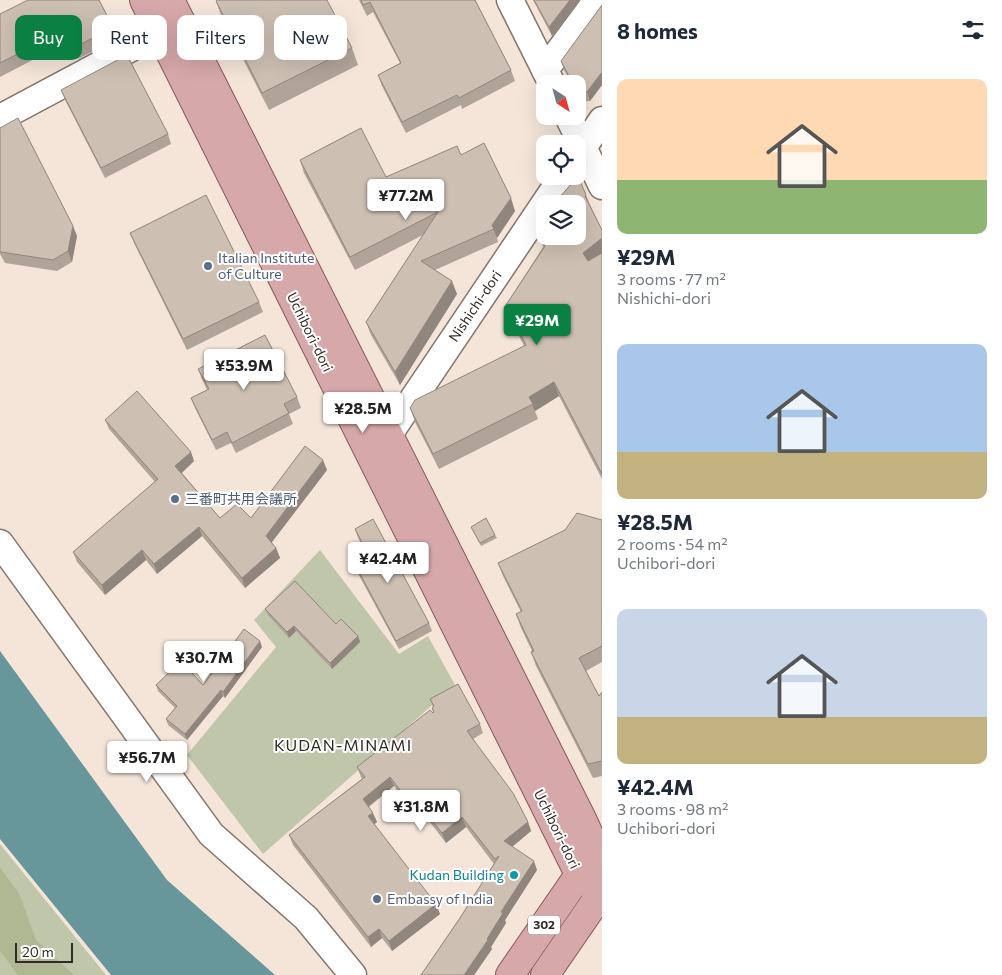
<!DOCTYPE html>
<html lang="en">
<head>
<meta charset="utf-8">
<style>
  :root { --surface:#fff; --page:#f2f2f3; --text:#1f2937; --muted:#747a83; --accent:#0b8043 }
  body { margin:0; font-family:Commissioner,"Noto Sans JP",sans-serif; background:var(--page); color:var(--text); height:100vh; display:flex; flex-direction:column; font-size:19px; white-space:nowrap }
  * { box-sizing:border-box; margin:0 }
  p { font-size:16px; color:var(--muted) }
  .icon { flex:none; width:28px; height:28px; fill:none; stroke:currentColor; stroke-width:2; stroke-linecap:round; stroke-linejoin:round }
  .map { position:relative; flex:1; overflow:hidden }
  .side { display:flex; flex-direction:column; background:var(--surface); width:400px }
  .side>* { flex:none }
  .top-card { position:absolute; left:15px; top:15px; width:475px; height:45px; display:flex; gap:10px }
  .needle { width:32px; rotate:144deg }
  .tools { position:absolute; left:536px; top:75px; display:grid; gap:10px }
  .tools a { display:grid; place-items:center; width:50px; height:50px; border-radius:10px; background:var(--surface); box-shadow:0 5px 20px #0002; font-size:25px }
  .scale { position:absolute; left:15px; bottom:12px; width:58px; box-sizing:border-box; padding-left:5px; border:2px solid #312b27; border-top:0; font-size:14px; line-height:18px; white-space:nowrap; color:#312b27; -webkit-text-stroke:4px #fff; paint-order:stroke }
  .price { position:absolute; translate:-50% -42px; padding:0 11px; border-radius:5px; background:#fff; color:#222; font-size:16px; line-height:32px; filter:drop-shadow(0 1px 2px #0008) }
  .price::after { content:''; position:absolute; left:50%; top:30px; width:15px; height:11px; margin-left:-8px; background:inherit; clip-path:polygon(0 0,100% 0,50% 100%) }
  .price.selected { background:var(--accent); color:#fff }
  ul { padding:0; list-style:none }
  li { display:grid; align-content:center; gap:10px; height:265px; padding:0 15px }
  li span { display:grid; place-items:center; height:155px; border-radius:10px; color:#555 }
  li>.icon { margin-inline-start:auto }
  span .icon { width:90px; height:90px; fill:#fffc; stroke-width:1 }
  li b { font-size:21px }
  h2 { display:flex; justify-content:space-between; align-items:center; height:60px; padding:0 15px; font-size:21px }
  .pill { padding:0 18px; border-radius:10px; background:var(--surface); box-shadow:0 5px 20px #0002; font-size:18px; line-height:45px }
  .pill.selected { background:var(--accent); color:#fff }
  main { display:flex; flex:1; min-height:0 }
  .map>svg:first-child { display:block }
</style>
</head>
<body>
<main>
<div class="map">
<svg width="602" height="975" viewBox="0 0 602 975">
  <rect width="100%" height="100%" fill="#f4e5d8"/>
  <!-- green -->
  <g fill="#bfc6aa">
    <path d="M320,550L399,654L428,636L455,685L263,854L187,755L276,647L254,620Z"/>
    <path d="M0,844L106,975H0Z"/>
  </g>
  <!-- forest -->
  <path fill="#afb893" d="M0,868L19,893L36,940L74,975H18L0,951Z"/>
  <!-- water -->
  <path fill="#67979a" d="M0,651L167,880L275,975H111L0,839Z"/>
  <g fill="none" stroke-linecap="round" stroke-linejoin="round">
    <!-- minor casing -->
    <g stroke="#84766b" stroke-width="29">
      <g id="minor">
        <path d="M510,0L552,84"/>
        <path d="M545,70L597,0"/>
        <path d="M568,116L602,186"/>
        <path d="M0,118L180,22"/>
        <path d="M578,155L602,120"/>
        <path d="M388,436L563,176"/>
        <path d="M0,543L211,834L306,918L353,975"/>
      </g>
    </g>
    <!-- major casing -->
    <g stroke="#8a5758" stroke-width="30">
      <g id="major">
        <path d="M144,0L579,874L601,894"/>
        <path d="M170,0L582,819L596,850L601,894"/>
        <path d="M510,975L590,859"/>
        <path d="M545,975L602,892"/>
      </g>
    </g>
    <!-- minor -->
    <use href="#minor" stroke="#fff" stroke-width="26"/>
    <!-- major -->
    <use href="#major" stroke="#d6a8aa" stroke-width="28"/>
  </g>
  <!-- wall -->
  <g fill="#b0a499">
    <path d="M359,0H475L511,70L515,81L462,109L461,105L406,133L382,86L378,75L400,63L373,12L367,16Z"/>
    <path d="M533,0H580L552,36Z"/>
    <path d="M216,1L352,48L358,65L269,110L222,18Z"/>
    <path d="M602,5V85L590,101L582,102L578,94V84H572L564,70L561,61Z"/>
    <path d="M0,14L113,27L117,39L78,59L69,41L0,77Z"/>
    <path d="M61,90L168,134L171,144L105,178L65,100Z"/>
    <path d="M0,128L77,236L72,262L57,271L5,263L0,254Z"/>
    <path d="M461,155L515,211L497,238L498,242L435,270L457,294L400,385L371,335L366,322L423,235L355,270L304,173L300,160L386,177Z"/>
    <path d="M586,195L592,210L602,230V479L559,396L535,411L538,419L439,469L415,422L410,408L524,346L511,320L506,305L543,247L538,234L578,236L561,204Z"/>
    <path d="M130,233L259,302L263,312L187,350L134,243Z"/>
    <path d="M198,369L297,397L301,408L289,414L293,424L236,453L231,443L216,450L195,408L191,398L207,390L202,379Z"/>
    <path d="M105,420L194,461L182,473L220,518H251L327,470L271,543L276,548L280,558L245,588L202,536L157,574L146,560L105,595L77,562L73,552L155,482L109,429Z"/>
    <path d="M602,520V662L586,671L599,696L602,692V776L593,778L536,666L531,652L532,651L521,628L516,614L521,612L503,576L498,563Z"/>
    <path d="M471,527L495,535L497,538L481,546Z"/>
    <path d="M355,529L429,623L432,631L399,649L355,568L352,559L366,552L358,538Z"/>
    <path d="M265,609L336,624L358,636L360,642L332,669L296,631L289,638L268,615Z"/>
    <path d="M262,647L225,698L223,696L187,740L168,725L166,719L175,708L158,691L156,685H203Z"/>
    <path d="M430,699L480,724L483,733L473,739L528,822L531,831L512,847L537,870L505,920L506,923L491,947L492,949L474,975H421L460,918L494,864L466,827L446,843L429,821L423,825L394,786L369,807L377,822L374,824L440,914L392,951L382,938L371,947L293,845L289,835L362,779L361,777L357,767L433,712L432,708L433,707Z"/>
  </g>
  <!-- shaded-wall -->
  <g fill="#90867d">
    <path d="M570,0H580L552,36L549,27Z"/>
    <path d="M602,72V85L590,101L587,92Z"/>
    <path d="M511,198L515,211L497,238L492,225Z"/>
    <path d="M73,226L77,236L72,262L68,251Z"/>
    <path d="M602,238V257L588,268L583,253Z"/>
    <path d="M452,281L457,294L400,385L395,372Z"/>
    <path d="M554,382L559,396L535,411L529,397Z"/>
    <path d="M191,452L194,461L179,475L175,466Z"/>
    <path d="M323,460L327,470L269,546L266,536Z"/>
    <path d="M199,527L202,536L157,574L154,564Z"/>
    <path d="M276,548L280,558L245,588L242,578Z"/>
    <path d="M142,550L146,560L105,595L102,585Z"/>
    <path d="M294,626L296,631L289,638L287,632Z"/>
    <path d="M358,636L360,642L332,669L330,663Z"/>
    <path d="M260,641L262,647L225,698L223,692Z"/>
    <path d="M221,690L223,696L187,740L185,734Z"/>
    <path d="M390,777L394,786L366,808L363,799Z"/>
    <path d="M425,812L429,821L423,825L420,816Z"/>
    <path d="M373,813L377,822L372,826L368,816Z"/>
    <path d="M462,817L466,827L446,843L442,833Z"/>
    <path d="M528,822L531,831L507,851L504,841Z"/>
    <path d="M534,861L537,870L505,920L506,923L491,947L492,949L474,975H464L487,939L501,912Z"/>
    <path d="M436,904L440,914L392,951L389,941Z"/>
    <path d="M379,929L382,938L371,947L368,937Z"/>
  </g>
  <!-- building -->
  <g fill="#cdbfb2" stroke="#90867d">
    <path d="M28,0H99L113,27L74,48L65,30L0,63V14Z"/>
    <path d="M218,0H327L352,48L262,93L216,1Z"/>
    <path d="M361,0H475L511,70L459,98L457,95L402,122L378,75L401,63L370,2L363,5Z"/>
    <path d="M534,0H570L549,27Z"/>
    <path d="M602,5V72L587,92L579,93L578,91V84H573L561,61Z"/>
    <path d="M127,55L168,134L101,168L61,90Z"/>
    <path d="M18,118L73,226L68,251L53,260L1,252L0,251V128Z"/>
    <path d="M361,128L386,177L457,146L461,155L484,143L511,198L492,225L494,229L421,261L452,281L395,372L366,322L438,212L350,257L300,160Z"/>
    <path d="M578,176L586,195L585,196L602,230V238L583,253L588,261L602,253V474L554,382L529,397L533,404L433,454L410,408L415,400L526,345L506,305L545,246L538,234L545,230V236H578V204H562L559,198Z"/>
    <path d="M206,195L259,302L183,339L130,233Z"/>
    <path d="M265,335L297,397L284,404L289,413L232,443L227,432L212,440L191,398L209,389L198,369Z"/>
    <path d="M137,391L191,452L175,466L220,518L237,504L251,518L305,446L323,460L266,536L276,548L242,578L199,527L154,564L142,550L102,585L73,552L158,479L105,420Z"/>
    <path d="M577,513L602,520V646L579,658L599,696L602,692V761L588,764L531,652L534,651L516,614L522,611L498,563L565,530Z"/>
    <path d="M486,518L495,535L480,543L471,527Z"/>
    <path d="M373,519L429,623L396,641L352,559L367,552L355,529Z"/>
    <path d="M295,581L336,624L341,619L358,636L330,663L294,626L287,632L265,609Z"/>
    <path d="M244,629L260,641L223,692L221,690L185,734L166,719L177,706L156,685L181,661L203,685Z"/>
    <path d="M458,684L480,724L467,731L513,793L528,822L504,841L534,861L501,912L503,913L487,939L488,940L464,975H421L460,918L499,856L495,859L462,817L442,833L425,812L420,816L390,777L363,799L373,813L368,816L436,904L389,941L379,929L368,937L289,835L365,777L357,767L430,710L433,713L434,712L432,708L434,706L430,699Z"/>
  </g>
  <!-- markers -->
  <g fill="#5c6f8a" stroke="#fff" stroke-width="2">
    <circle cx="208" cy="266" r="5"/>
    <circle cx="175" cy="499" r="5"/>
    <circle cx="377" cy="899" r="5"/>
  </g>
  <circle fill="#0f9aa8" stroke="#fff" stroke-width="2" cx="514" cy="875" r="5"/>
  <g text-anchor="middle" stroke-width="4" stroke-linejoin="round" paint-order="stroke">
    <!-- shield labels -->
    <rect fill="#fff" stroke="#6f6b68" stroke-width="1" x="528" y="915.5" width="32" height="19" rx="4"/>
    <g font-size="12" font-weight="bold" fill="#312b27">
      <text x="544" y="929">302</text>
    </g>
    <!-- service labels -->
    <g font-size="14" fill="#4e5e75" stroke="#fff" text-anchor="start">
      <text x="218" y="263">Italian Institute<tspan x="218" dy="16">of Culture</tspan></text>
      <text x="185" y="504">三番町共用会議所</text>
      <text x="387" y="904">Embassy of India</text>
    </g>
    <!-- street labels -->
    <g font-size="14" fill="#312b27" stroke="#fff">
      <text transform="translate(475 306) rotate(-56)" y="5">Nishichi-dori</text>
      <text transform="translate(310 332) rotate(64)" y="5">Uchibori-dori</text>
      <text transform="translate(557 829) rotate(64)" y="5">Uchibori-dori</text>
    </g>
    <!-- culture labels -->
    <g font-size="14" fill="#0d838f" stroke="#fff" text-anchor="end">
      <text x="504" y="880">Kudan Building</text>
    </g>
    <!-- quarter labels -->
    <g font-size="16" letter-spacing="1" fill="#312b27" stroke="#fff">
      <text x="343" y="751">KUDAN-MINAMI</text>
    </g>
  </g>
</svg>
<div class="tools">
<a><svg class="needle" viewBox="-14 -14 28 28"><path d="M0-13l5 13h-10z" fill="#e53935"/><path d="M0 13l5-13h-10z" fill="#747a83"/></svg></a>
<a><svg class="icon" aria-label="locate" viewBox="0 0 24 24"><circle cx="12" cy="12" r="6"/><path d="M12 2v4M12 18v4M2 12h4M18 12h4"/></svg></a>
<a><svg class="icon" aria-label="layers" viewBox="0 0 24 24"><path d="M12 4l9 5-9 5-9-5zM3 14l9 5 9-5"/></svg></a>
</div>
<div class="scale">20 m</div>
<b class="price" style="left:406px;top:221px">¥77.2M</b>
<b class="price selected" style="left:537px;top:346px">¥29M</b>
<b class="price" style="left:244px;top:391px">¥53.9M</b>
<b class="price" style="left:363px;top:434px">¥28.5M</b>
<b class="price" style="left:388px;top:584px">¥42.4M</b>
<b class="price" style="left:204px;top:683px">¥30.7M</b>
<b class="price" style="left:147px;top:783px">¥56.7M</b>
<b class="price" style="left:421px;top:832px">¥31.8M</b>
<div class="top-card">
<a class="pill selected">Buy</a>
<a class="pill">Rent</a>
<a class="pill">Filters</a>
<a class="pill">New</a>
</div>
</div>
<section class="side">
<h2>8 homes<svg class="icon" aria-label="filters" viewBox="0 0 24 24"><path d="M4 7h16M4 17h16"/><circle cx="9" cy="7" r="2"/><circle cx="15" cy="17" r="2"/></svg></h2>
<ul>
<li><span style="background:linear-gradient(#ffd9b3 65%,#8fb573 0)"><svg class="icon" aria-label="home" viewBox="0 0 24 24"><path d="M3 11l9-7 9 7M6 9v11h12V9"/></svg></span><div><b>¥29M</b><p>3 rooms · 77 m²</p><p>Nishichi-dori</p></div></li>
<li><span style="background:linear-gradient(#a9c7e8 70%,#c2b280 0)"><svg class="icon" aria-label="home" viewBox="0 0 24 24"><path d="M3 11l9-7 9 7M6 9v11h12V9"/></svg></span><div><b>¥28.5M</b><p>2 rooms · 54 m²</p><p>Uchibori-dori</p></div></li>
<li><span style="background:linear-gradient(#c9d6e8 70%,#c2b280 0)"><svg class="icon" aria-label="home" viewBox="0 0 24 24"><path d="M3 11l9-7 9 7M6 9v11h12V9"/></svg></span><div><b>¥42.4M</b><p>3 rooms · 98 m²</p><p>Uchibori-dori</p></div></li>
</ul>
</section>
</main>
</body>
</html>
